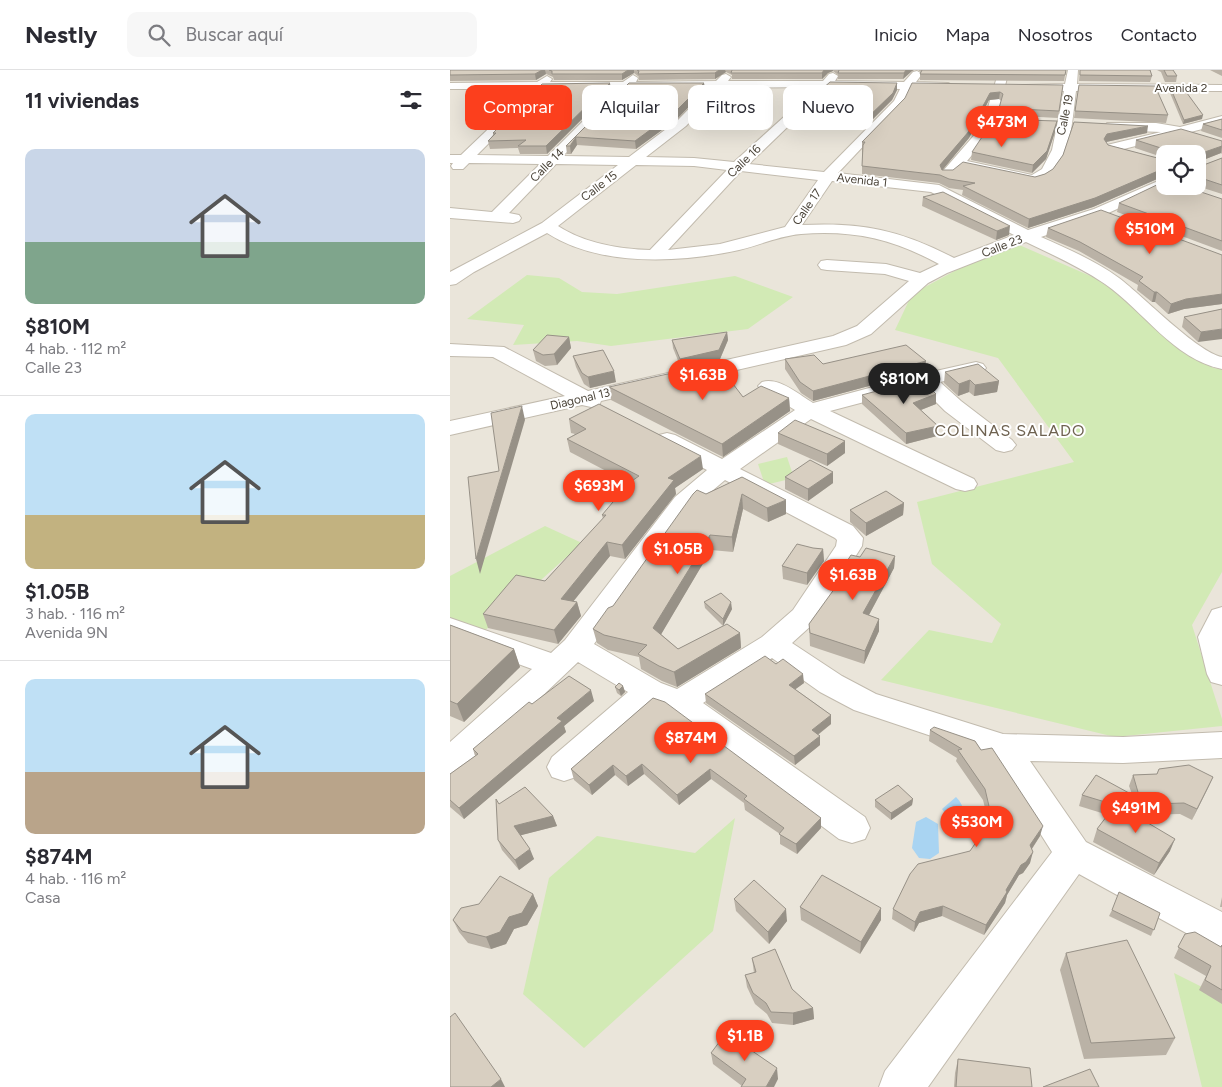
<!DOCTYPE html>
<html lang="es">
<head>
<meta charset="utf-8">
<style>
  :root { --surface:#fff; --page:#f7f7f7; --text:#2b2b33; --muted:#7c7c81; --line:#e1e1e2; --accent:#fc3f1d }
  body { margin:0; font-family:Figtree,sans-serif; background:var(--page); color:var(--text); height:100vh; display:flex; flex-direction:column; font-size:19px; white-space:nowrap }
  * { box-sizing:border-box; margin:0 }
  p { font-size:16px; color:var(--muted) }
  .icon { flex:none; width:28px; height:28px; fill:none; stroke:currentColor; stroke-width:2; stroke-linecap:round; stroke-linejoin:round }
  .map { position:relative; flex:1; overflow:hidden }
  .details { display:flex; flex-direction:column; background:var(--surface); width:450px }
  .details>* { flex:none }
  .top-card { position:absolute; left:15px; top:15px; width:475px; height:45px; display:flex; gap:10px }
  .tools { position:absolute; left:706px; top:75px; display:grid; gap:10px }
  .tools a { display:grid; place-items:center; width:50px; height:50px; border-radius:10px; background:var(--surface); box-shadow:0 5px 20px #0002; font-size:25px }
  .price { position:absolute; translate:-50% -42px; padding:0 11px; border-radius:18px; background:var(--accent); color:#fff; font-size:16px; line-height:32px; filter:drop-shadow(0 1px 2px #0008) }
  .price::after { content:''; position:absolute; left:50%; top:30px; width:15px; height:11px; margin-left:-8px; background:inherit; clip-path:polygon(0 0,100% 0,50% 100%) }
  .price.active { background:#222; color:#fff }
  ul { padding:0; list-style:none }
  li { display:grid; align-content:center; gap:10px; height:265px; padding:0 25px }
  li+li { border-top:1px solid var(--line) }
  li span { display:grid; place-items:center; height:155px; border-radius:10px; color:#555 }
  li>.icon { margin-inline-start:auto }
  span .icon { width:90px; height:90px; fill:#fffc; stroke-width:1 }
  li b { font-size:21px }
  h2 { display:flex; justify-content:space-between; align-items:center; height:60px; padding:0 25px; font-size:21px }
  .chip { padding:0 18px; border-radius:10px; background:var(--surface); box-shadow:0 5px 20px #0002; font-size:18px; line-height:45px }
  .chip.active { background:var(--accent); color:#fff }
  header { display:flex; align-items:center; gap:30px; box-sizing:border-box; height:70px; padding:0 25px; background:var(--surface); border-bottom:1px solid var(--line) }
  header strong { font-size:24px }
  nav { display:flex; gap:28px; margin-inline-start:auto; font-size:18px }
  .search { width:350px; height:45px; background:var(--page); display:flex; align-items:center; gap:12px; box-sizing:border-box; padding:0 18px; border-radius:10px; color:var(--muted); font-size:19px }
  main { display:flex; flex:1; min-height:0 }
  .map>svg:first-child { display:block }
</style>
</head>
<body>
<header>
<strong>Nestly</strong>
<div class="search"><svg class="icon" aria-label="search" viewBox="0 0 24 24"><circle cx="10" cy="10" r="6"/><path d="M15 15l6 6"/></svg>Buscar aquí</div>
<nav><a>Inicio</a><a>Mapa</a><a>Nosotros</a><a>Contacto</a></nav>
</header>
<main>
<section class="details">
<h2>11 viviendas<svg class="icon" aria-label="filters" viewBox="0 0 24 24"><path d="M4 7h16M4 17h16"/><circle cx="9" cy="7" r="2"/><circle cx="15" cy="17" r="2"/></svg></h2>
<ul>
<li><span style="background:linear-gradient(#c9d6e8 60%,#7fa58c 0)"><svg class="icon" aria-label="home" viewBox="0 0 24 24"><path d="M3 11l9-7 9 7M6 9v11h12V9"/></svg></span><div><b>$810M</b><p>4 hab. · 112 m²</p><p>Calle 23</p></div></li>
<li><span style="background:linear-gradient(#bfe0f5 65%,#c2b280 0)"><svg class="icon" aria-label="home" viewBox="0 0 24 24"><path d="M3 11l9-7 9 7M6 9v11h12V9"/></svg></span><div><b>$1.05B</b><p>3 hab. · 116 m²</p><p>Avenida 9N</p></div></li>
<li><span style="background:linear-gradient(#bfe0f5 60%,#b9a48a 0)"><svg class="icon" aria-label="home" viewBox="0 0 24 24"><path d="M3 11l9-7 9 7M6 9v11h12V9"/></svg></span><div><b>$874M</b><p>4 hab. · 116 m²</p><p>Casa</p></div></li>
</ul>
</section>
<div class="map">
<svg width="772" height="1017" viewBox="0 0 772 1017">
  <rect width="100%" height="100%" fill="#f6f3ec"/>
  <!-- residential -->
  <path fill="#eae5da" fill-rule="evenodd" d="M0,0H772V1017H0ZM715,84H748V116H715Z"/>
  <!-- green -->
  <g fill="#d2eab5">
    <path d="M567,174L645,208L702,246L763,298L772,299V502L742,555L772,649V656L665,667L431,610L479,560L542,573L551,554L482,494L467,432L624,392L548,288L445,260L462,224L525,190Z"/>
    <path d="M77,205L109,208L132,222L167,224L285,206L343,227L298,259L161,276L127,271L63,275L74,255L17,249Z"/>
    <path d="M337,387L344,408L315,415L308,394Z"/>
    <path d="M95,456L132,473L0,592V506Z"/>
    <path d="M285,748L263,861L134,978L73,924L99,808L147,766L245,783Z"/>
    <path d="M724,903L772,927V1017H752Z"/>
  </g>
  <!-- water -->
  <g fill="#a9d4f2">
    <path d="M506,727C510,731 511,733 513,738C516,745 523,746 526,756L508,760L492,739Z"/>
    <path d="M476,747L488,754L489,783L480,789L469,788L462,778L466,752Z"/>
  </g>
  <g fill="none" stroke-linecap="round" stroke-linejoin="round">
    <!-- minor casing -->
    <g stroke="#c2bbae" stroke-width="2">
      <g id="minor">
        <path d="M549,0H559L546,51L537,67L517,91L582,105L592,99L602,80L614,21L576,20L570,17L572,15L615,14L618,0H628L627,14L772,15V21H626C622,51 621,105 584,114L511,98L503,107H493L491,104L493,101L527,62L534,51Z"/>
        <path d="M467,1L472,4L466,12L498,13L504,16L498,19H461L453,34L388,103L489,115L578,160L644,139L715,108V116H717L654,145L591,167C618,179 646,191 669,208C693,226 747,282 772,287V299C723,289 694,241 655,214C630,197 603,185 576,172L497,203L478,213L421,264L396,275L151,331L149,336L141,337L132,335L0,365V351L115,326L43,287L0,286V274L54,277L138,321L383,266L407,256L459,211L435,204L377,200L371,199L368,195L371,191L377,190L436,194L470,203L489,194C443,169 404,160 351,164C329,166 310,175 289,180C230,193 149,197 97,163L24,202L6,214L0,215V202L92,153L168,95L106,94L59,143L69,145L71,148L69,151L63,153L0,148V138L42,142L90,94L19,93L13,99H3L1,96L3,93H0V85H11L80,19H0V13L87,12L97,6L102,9L100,12H173L183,5L188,8L186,12L266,11L272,5L276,4L281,7L278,11H373L379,4L383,3L388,6L385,11L454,12L463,2ZM367,17L284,92L244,88L196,87L236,56L272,18ZM379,17L450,19L444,31L374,102L299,94ZM166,18L98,86L27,85L93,19ZM179,18H259L228,50L179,87L113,86ZM186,95L244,96L277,100L200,180C169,179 134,173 108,156ZM291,101L368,110L335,157L270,174L218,180ZM382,111L481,122L564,165L504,188C451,160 412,152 352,155Z"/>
        <path d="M772,46V54L662,82L655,78L657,75L711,62L661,60L655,56L657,53H706L730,57Z"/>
        <path d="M526,292L533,294L536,298L533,302L490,312L511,331L562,370L566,375L562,380L554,382L546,380L495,341L471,317L380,341L524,409L527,414L524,419L515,421L506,419L361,349L290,399L403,456L413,468L412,476L363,554L342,573L392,606L426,624L553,664L673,667L772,662V688L673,693L580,691L636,772L772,842V880L758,875L629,804L478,1017H429L435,1001L602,782L541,686L404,640L370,622L322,588L253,633L415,747L420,758L415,769L402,773L389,769L218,641L204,636L126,707L114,711L102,707L97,697L102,687L178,622L128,592L12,702L0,705V672L82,599L0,569V548L101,583L115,570L225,427L257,400L209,375L206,370L209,365L217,363L225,365L272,389L345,340L312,320L308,316L312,312C329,307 348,324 363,333L468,305ZM275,410L385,468L387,470L386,476L343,540L312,567L227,619L211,613L144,574L243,437Z"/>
        <path d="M772,537V615L761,612L757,604L748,567L762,540Z"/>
      </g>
    </g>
    <!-- minor -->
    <use href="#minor" fill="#fff" fill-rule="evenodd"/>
  </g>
  <!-- wall -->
  <g fill="#bab2a6">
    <path d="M0,0H464L462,1L453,9H388V5L383,1L378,3L372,9H282V5L276,2L265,9L189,10V7L184,3L172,10H104L103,7L96,4L86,10L0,11Z"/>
    <path d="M468,0H616L614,11L470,10V4L471,2Z"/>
    <path d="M630,0H701L700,1L702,6L700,12L629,11Z"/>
    <path d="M707,0H723L727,6L726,12H715L711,2Z"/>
    <path d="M760,0H772V6Z"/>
    <path d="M179,13H254L255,20L227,49L186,79L127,75L121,84H117L116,76Z"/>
    <path d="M447,13V20L442,30L414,58L386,56V48L398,37L362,36V28Z"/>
    <path d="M613,15L608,48L549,45L551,31L549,29L539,30L519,68L492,100L585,107L595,104L603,99L613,85L624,52L697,63L656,72L658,75L715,90V107L714,106L643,137L578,158L512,125L513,120L499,118L489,113L412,104V72L455,28Z"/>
    <path d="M629,15L718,45L716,53L624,48Z"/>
    <path d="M721,19L752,49L733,54L720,23Z"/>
    <path d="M161,20L97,84H70L68,78L40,79L38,71L43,65V63Z"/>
    <path d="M772,49V68L751,61L753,54Z"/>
    <path d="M607,51L606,59L596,89L582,103L521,90L522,82Z"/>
    <path d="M686,70L772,71V84L771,83L748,92V95L751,96L772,88V124L747,116L748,84H715V88L685,78Z"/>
    <path d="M473,127L559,165L546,170L472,136Z"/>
    <path d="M772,129V181L667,142L669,133Z"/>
    <path d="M598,158L772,185V234L734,239L718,244L705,232H702L687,220L688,215L629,181L596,167Z"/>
    <path d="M772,239L748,272L732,257L734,247Z"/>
    <path d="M277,262L278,270L270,289L231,298L223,278L222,270Z"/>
    <path d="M119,267L121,278L107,295L95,296L86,291L83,280Z"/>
    <path d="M123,286L166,312L140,318L134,314L126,297Z"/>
    <path d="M335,289L373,294L475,301L363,331L351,323L335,299Z"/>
    <path d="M495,302L549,311L547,322L524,326L519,322L508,326L494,313Z"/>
    <path d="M159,317L293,327L339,328L340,341L273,387L161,330Z"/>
    <path d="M486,324V334L471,340L488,356L487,366L456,374L412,334V325Z"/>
    <path d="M119,349L253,399L225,418L226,424L175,489L160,486L123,531L127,532L131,546L108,574L38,558L33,544L95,511L153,449L152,445L179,413L120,382L117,369L125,364L121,363Z"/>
    <path d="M328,363L395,371V383L377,396L328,374Z"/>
    <path d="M383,402V413L358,431L335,419V407Z"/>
    <path d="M292,407L336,444L318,452L293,439L283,482L261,480L211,564L228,579L273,556L255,538L254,532L282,539L273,556L290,563L291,578L227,617L212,611L191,599L189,587L158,580L147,573L143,559L163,536L256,424Z"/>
    <path d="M454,433L453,445L416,466L400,452V440Z"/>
    <path d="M363,478L373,479L374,491L357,515L333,509L332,496Z"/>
    <path d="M445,486L444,498L419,545L429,549V561L414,594L360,576L359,554L385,519V510L410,487Z"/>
    <path d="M0,555L64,579L70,597L14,652L0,646Z"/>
    <path d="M354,613L345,619L381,645V654L368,665L370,675L345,695L256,633L255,624Z"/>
    <path d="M173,616L175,622L171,626L167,623L165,617Z"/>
    <path d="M203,628L371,758L347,784L330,774V764L295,740L294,733L261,709L229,735L194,704L178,716L165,705L142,725L124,710L121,699Z"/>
    <path d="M144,631L114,656L116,662L14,749L0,737V704L25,686L23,679L82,634Z"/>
    <path d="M480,660L525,671L590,766L582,779L580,793L573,803L569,805L557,825L555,833L534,865L492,846L469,853L464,862L442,849L443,839L520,781L539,754L533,730L506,691L507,688L479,671Z"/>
    <path d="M709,699L763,707L742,750L730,744L686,745L720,781L704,805L643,772L647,759L658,745L629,736L632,725L682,724L679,716L683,705L707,704Z"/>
    <path d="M463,729L462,735L441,750L425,737V730Z"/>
    <path d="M49,734L103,746L107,756L71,765L84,789L69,800L52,780L48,770Z"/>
    <path d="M83,824L88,836L77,855L64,859L56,874L41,879L18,873L9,862L3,850Z"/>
    <path d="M772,827V837H770Z"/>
    <path d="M284,829L337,851L319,874L286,841Z"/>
    <path d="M350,837L431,838V850L410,884L351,850Z"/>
    <path d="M662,840L710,843L701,866L659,846Z"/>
    <path d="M735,864L771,877L772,875V934L749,920L756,906L724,888Z"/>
    <path d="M616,883L725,968L716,985L634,989L610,900Z"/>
    <path d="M302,888L363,938L364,949L343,955L322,953L317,944L305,934L297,917L295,905L304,903Z"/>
    <path d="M261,983L328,1009L292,1016L263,994Z"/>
    <path d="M508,989L582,1017H504L505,1003Z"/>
  </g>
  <!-- shaded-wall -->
  <g fill="#979187">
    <path d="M92,0H95L96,4L86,10L85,4Z"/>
    <path d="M178,0H184V3L172,10V4Z"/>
    <path d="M269,0H275L276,2L265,9V3Z"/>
    <path d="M374,0H383V1L378,3L372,9V3Z"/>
    <path d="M456,0H464L462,1L453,9L454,3Z"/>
    <path d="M160,13L161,20L97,84L96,76Z"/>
    <path d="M254,13L255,20L227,49L186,79L185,71Z"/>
    <path d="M447,13V20L442,30L414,58V51Z"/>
    <path d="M289,16V20L285,27L258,36L257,32Z"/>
    <path d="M550,22L549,29L539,30L519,68L490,103V95L540,23Z"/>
    <path d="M753,45L752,49L733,54L734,50Z"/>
    <path d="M607,51L606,59L596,89L582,103L583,95Z"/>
    <path d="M698,56L697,63L656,72L654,69L657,64Z"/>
    <path d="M126,67L127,75L121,84L120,76Z"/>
    <path d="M772,76L771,83L748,92L749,84Z"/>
    <path d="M715,98L714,106L643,137L578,158L579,149Z"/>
    <path d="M560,156L559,165L546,170L547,161Z"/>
    <path d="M704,222H707L705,232H702Z"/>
    <path d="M772,224V234L734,239L718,244L721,234L736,229Z"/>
    <path d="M772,259V269L748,272L751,262Z"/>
    <path d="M277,262L278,270L270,289L231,298L230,289Z"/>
    <path d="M119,267L121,278L107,295L104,284Z"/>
    <path d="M476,291L475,301L363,331V321Z"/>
    <path d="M164,301L166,312L140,318L138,307Z"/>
    <path d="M520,310L519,322L508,326L509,314Z"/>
    <path d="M549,311L547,322L524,326L525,315Z"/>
    <path d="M486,324V334L463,343V333Z"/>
    <path d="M339,328L340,341L273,387L272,374Z"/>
    <path d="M72,336L75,350L30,504L26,489Z"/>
    <path d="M488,356L487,366L456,374V363Z"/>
    <path d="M395,371V383L377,396V384Z"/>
    <path d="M251,386L253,399L225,418L226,424L175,489L172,475L218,408Z"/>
    <path d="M383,402V413L358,431V419Z"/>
    <path d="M292,424L293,439L283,482L282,467Z"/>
    <path d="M336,430V444L318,452L317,438Z"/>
    <path d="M454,433L453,445L416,466V453Z"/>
    <path d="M260,465L261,480L206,573L203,558Z"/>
    <path d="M157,472L160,486L114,543L111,529Z"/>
    <path d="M373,479L374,491L357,515V503Z"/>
    <path d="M445,486L444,498L413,556V543Z"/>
    <path d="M127,532L131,546L108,574L104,560Z"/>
    <path d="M281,532L282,539L273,556V549Z"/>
    <path d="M429,549V561L414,594L415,581Z"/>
    <path d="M290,563L291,578L227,617L224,602Z"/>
    <path d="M64,579L70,597L14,652L7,634Z"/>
    <path d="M353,604L354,613L339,624V615Z"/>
    <path d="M173,616L175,622L171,626L169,620Z"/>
    <path d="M141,620L144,631L114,656L116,662L14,749L9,738L107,648Z"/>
    <path d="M381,645V654L362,669V660Z"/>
    <path d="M370,666V675L345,695L344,686Z"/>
    <path d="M192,694L194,704L178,716L176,706Z"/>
    <path d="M163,695L165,705L142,725L139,715Z"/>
    <path d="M260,699L261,709L229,735L227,725Z"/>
    <path d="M763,707L758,718L742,750L747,739Z"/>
    <path d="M463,729L462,735L441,750V743Z"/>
    <path d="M103,746L107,756L68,766L64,756Z"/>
    <path d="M371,748V758L347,784L346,774Z"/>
    <path d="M593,756L590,766L577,786L580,775Z"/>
    <path d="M725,769L720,781L704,805L709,793Z"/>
    <path d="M80,779L84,789L69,800L65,790Z"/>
    <path d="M583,782L580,793L573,803L569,805L557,825L555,833L534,865L536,855L556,820L571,795Z"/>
    <path d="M83,824L88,836L77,855L64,859L56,874L41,879L36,867Z"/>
    <path d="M493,836L492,846L469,853L464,862L465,852L470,842Z"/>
    <path d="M431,838V850L410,884L411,872Z"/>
    <path d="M336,839L337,851L319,874L318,862Z"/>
    <path d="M363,938L364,949L343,955V943Z"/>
    <path d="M327,998L328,1009L324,1017H316Z"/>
    <path d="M51,1009L55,1017H41Z"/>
  </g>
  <!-- building -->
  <g fill="#d8cfc1" stroke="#979187">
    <path d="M0,0H92L85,4L0,5Z"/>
    <path d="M99,0H178L172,4H102V1Z"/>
    <path d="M187,0H269L265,3L188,4L189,1Z"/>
    <path d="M282,0H374L372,3H281Z"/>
    <path d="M389,0H456L454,3H388Z"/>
    <path d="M472,0H616L615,5L470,4Z"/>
    <path d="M630,0H700L702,6L630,5Z"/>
    <path d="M714,0H723L727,6H717Z"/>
    <path d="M380,12L447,13L443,23L414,51L386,48L405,30L362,28Z"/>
    <path d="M160,13L96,76H68L76,70L38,71L46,63H43L92,14Z"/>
    <path d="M179,13H254L226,41L185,71L126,67L120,76H116Z"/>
    <path d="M462,13L613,15L609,41L549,38L553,24L550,22L540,23L520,60L490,95L492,100H503L513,92L585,107L595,104L603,99L613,85L624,52L698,56L657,64L654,69L658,75L715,90V98L645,128L579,149L513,116L525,113L499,109L490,105L412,96L413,75L415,72H412L455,28Z"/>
    <path d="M629,15L705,16L718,45L625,41Z"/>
    <path d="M273,16H289L285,23L257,32Z"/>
    <path d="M721,19H734L753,45L734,50Z"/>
    <path d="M544,49L607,51L597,81L583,95L522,82Z"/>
    <path d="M772,49V60L753,54Z"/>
    <path d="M731,59L772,71V76L749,84L748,95L751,96L772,88V115L748,107V84H718L717,80L686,70Z"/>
    <path d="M715,111V116H733L772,129V171L669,133Z"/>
    <path d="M493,122L560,156L547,161L473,127Z"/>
    <path d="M651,140L772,185V224L736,229L721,234L707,222H704L689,211L693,207L630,172L598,158Z"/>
    <path d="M772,239V259L751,262L734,247Z"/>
    <path d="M277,262L269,280L230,289L222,270Z"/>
    <path d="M97,265L119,267L104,284L93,285L83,280Z"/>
    <path d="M456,275L476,291L363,321L350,312L335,289L364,285L373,294Z"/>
    <path d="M153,280L164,301L138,307L132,303L123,286Z"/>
    <path d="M267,293L293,327L311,316L339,328L272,374L159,317Z"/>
    <path d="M528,294L549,311L525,315L520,310L509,314L495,302Z"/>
    <path d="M471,309L486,324L463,333L488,356L456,363L412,325Z"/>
    <path d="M149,334L251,386L218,408L224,410L172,475L157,472L111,529L127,532L104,560L33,544L66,505L95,511L156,445H152L179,413L189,406L117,369L136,359L119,349Z"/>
    <path d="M72,336L26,489L18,407L49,401L41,343Z"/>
    <path d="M345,350L395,371L377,384L328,363Z"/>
    <path d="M360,390L383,402L358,419L335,407Z"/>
    <path d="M292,407L336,430L317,438L292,424L282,467L260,465L203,558L228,579L277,554L290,563L224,602L209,596L188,584L197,575L154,565L143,559L158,538L163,536L243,424L247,420L256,424Z"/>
    <path d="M436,421L454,433L416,453L400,440Z"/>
    <path d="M347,474L363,478L373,479L357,503L332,496Z"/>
    <path d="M416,478L445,486L413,543L429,549L415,581L360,563L359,554L390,511L385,510L401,485L410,487Z"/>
    <path d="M271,523L281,532L273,549L254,532Z"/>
    <path d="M0,555L64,579L7,634L0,631Z"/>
    <path d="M315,586L326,594L333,589L353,604L339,615L381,645L362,660L370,666L344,686L255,624Z"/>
    <path d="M119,606L141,620L107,648L112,651L9,738L0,730V704L28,684L23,679L79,632L82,634Z"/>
    <path d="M169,613L173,616L169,620L165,617Z"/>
    <path d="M203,628L215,632L371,748L346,774L329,764L334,758L294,729L297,726L260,699L227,725L192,694L176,706L163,695L139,715L121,699Z"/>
    <path d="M484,657L525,671L531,680L542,678L593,756L580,775L583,782L576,792L571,795L556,820L557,822L536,855L493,836L470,842L465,852L443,839L460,804L468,794L520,781L542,749L535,719L508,680L512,679L480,660Z"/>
    <path d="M739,695L763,707L747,739L734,733L668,735L666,734L665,735L632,725L646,705L690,729L683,705L707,704L709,699Z"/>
    <path d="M448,715L463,729L441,743L425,730Z"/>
    <path d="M75,717L103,746L64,756L80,779L65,790L48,770L46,729L49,734Z"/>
    <path d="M666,734L725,769L709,793L647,759Z"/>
    <path d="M372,805L431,838L411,872L350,837Z"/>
    <path d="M50,806L83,824L72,843L59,847L50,862L36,867L12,861L3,850L11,838L29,834Z"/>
    <path d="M304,810L336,839L318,862L284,829Z"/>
    <path d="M669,822L710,843L704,860L662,840Z"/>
    <path d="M745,862L771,877L772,875V920L755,910L761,896L728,877L735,864Z"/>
    <path d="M677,870L725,968L641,973L616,883Z"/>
    <path d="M325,879L342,919L363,938L343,943L321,942L316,933L303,923L295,905L306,902L302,888Z"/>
    <path d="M5,943L51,1009L41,1017H0V947Z"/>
    <path d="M276,963L327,998L316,1017H291L296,1009L261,983Z"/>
    <path d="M508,989L580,998L582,1017H506Z"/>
    <path d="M640,999L649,1017H593Z"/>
  </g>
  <g text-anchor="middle" stroke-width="4" stroke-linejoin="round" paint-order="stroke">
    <!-- far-street labels -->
    <g font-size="12" fill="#4b4439" stroke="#fff">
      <text x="731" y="22">Avenida 2</text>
      <text transform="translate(615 45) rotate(-78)" y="4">Calle 19</text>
      <text transform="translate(294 91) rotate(-44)" y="4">Calle 16</text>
      <text transform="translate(97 95) rotate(-45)" y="4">Calle 14</text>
      <text transform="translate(412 110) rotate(6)" y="4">Avenida 1</text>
      <text transform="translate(149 116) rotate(-37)" y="4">Calle 15</text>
      <text transform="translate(357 137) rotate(-55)" y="4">Calle 17</text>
      <text transform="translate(552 176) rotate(-21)" y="4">Calle 23</text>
      <text transform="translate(130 329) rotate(-13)" y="4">Diagonal 13</text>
    </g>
    <!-- neighbourhood labels -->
    <g font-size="16" letter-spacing="1" fill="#6e6250" stroke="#fff">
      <text x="560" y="366">COLINAS SALADO</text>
    </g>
  </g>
</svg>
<div class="tools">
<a><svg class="icon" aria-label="locate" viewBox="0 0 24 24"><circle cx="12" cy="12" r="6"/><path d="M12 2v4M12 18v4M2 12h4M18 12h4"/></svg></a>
</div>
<b class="price" style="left:552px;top:78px">$473M</b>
<b class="price" style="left:700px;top:185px">$510M</b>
<b class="price" style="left:253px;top:331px">$1.63B</b>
<b class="price active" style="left:454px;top:335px">$810M</b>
<b class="price" style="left:149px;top:442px">$693M</b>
<b class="price" style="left:228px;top:505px">$1.05B</b>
<b class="price" style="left:403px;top:531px">$1.63B</b>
<b class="price" style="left:241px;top:694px">$874M</b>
<b class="price" style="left:686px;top:764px">$491M</b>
<b class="price" style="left:527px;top:778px">$530M</b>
<b class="price" style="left:295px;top:992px">$1.1B</b>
<div class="top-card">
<a class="chip active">Comprar</a>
<a class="chip">Alquilar</a>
<a class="chip">Filtros</a>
<a class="chip">Nuevo</a>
</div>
</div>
</main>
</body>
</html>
